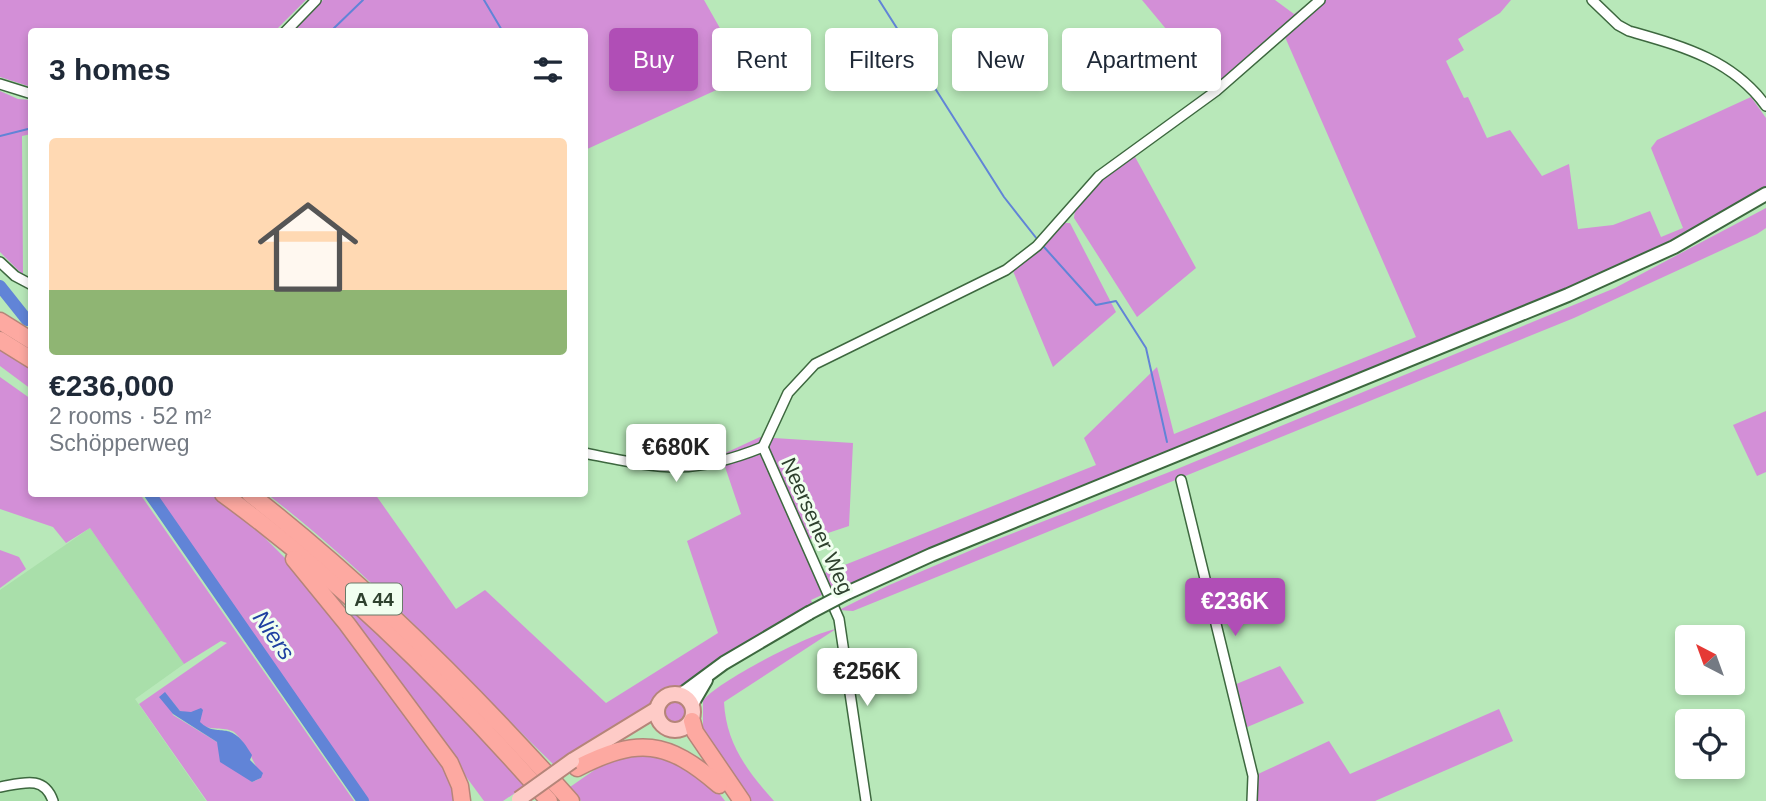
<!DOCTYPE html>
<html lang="en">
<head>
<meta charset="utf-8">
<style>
  :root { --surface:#fff; --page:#f6f6f7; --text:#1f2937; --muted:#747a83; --accent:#b04eb6 }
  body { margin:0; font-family:Arial,sans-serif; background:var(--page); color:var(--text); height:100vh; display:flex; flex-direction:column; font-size:26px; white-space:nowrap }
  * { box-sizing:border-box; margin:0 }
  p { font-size:23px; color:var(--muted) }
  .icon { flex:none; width:38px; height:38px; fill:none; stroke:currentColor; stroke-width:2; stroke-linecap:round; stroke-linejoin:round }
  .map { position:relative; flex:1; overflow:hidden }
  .details { position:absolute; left:28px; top:28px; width:560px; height:469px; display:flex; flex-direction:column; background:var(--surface); border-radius:7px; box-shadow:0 4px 10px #0003 }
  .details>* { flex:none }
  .hud { position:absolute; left:609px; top:28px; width:665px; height:63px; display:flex; gap:14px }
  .needle { width:46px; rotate:319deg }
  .fabs { position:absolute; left:1675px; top:625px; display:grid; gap:14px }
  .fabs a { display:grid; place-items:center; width:70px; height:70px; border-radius:7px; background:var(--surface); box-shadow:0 4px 10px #0003; font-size:35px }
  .price { position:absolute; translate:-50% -60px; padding:0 16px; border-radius:7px; background:#fff; color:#222; font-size:23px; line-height:46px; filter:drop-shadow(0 2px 4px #0008) }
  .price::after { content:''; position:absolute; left:50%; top:42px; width:21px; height:16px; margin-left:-10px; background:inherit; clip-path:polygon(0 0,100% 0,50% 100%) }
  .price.selected { background:var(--accent); color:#fff }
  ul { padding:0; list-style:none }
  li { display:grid; align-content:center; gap:14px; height:371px; padding:0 21px }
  li span { display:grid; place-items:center; height:217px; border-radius:7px; color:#555 }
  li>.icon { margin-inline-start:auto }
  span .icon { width:126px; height:126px; fill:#fffc; stroke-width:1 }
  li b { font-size:30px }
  h2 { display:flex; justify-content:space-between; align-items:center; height:84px; padding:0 21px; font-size:30px }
  .tag { padding:0 24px; border-radius:7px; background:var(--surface); box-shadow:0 4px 10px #0003; font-size:24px; line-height:63px }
  .tag.selected { background:var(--accent); color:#fff }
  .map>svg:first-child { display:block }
</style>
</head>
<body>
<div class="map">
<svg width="1766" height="801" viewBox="0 0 1766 801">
  <rect width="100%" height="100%" fill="#b8e8b9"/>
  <!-- built -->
  <path fill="#a9dfaa" d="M90,528L184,664L135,699L206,801H0V590Z"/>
  <!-- green -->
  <g fill="#d38fd7" fill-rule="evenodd">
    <path d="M0,0H306L275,31L32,32L31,87L0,77Z"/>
    <path d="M323,0H704L747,76L585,150L584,32L292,31Z"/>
    <path d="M1142,0H1275L1294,14L1313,0H1511L1500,13L1458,39L1464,50L1446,61L1464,98L1468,97L1487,138L1510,130L1542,176L1569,164L1578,229L1613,225L1650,211L1661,237L1683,228L1651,148L1657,140L1751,97L1766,118V186L1614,272L1001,518L1002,521L845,588L844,585L811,600L813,605L682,690L666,693L654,707L555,766C460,673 373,575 267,494H375L456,609L485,590L606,703L718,633L687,541L741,514L721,455L760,437L853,443L849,526L807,540L822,574L1096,465L1084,438L1157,367L1174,434L1416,337L1285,37L1220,94Z"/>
    <path d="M0,91L18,99L31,100V134L22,136L23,275L31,280V289L23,275L0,252Z"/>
    <path d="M1134,155L1196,268L1137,317L1074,218C1076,190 1113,170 1134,155Z"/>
    <path d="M1766,208V228L1757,234L1574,318L853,611L839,610L887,586L988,543L1177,469L1615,288Z"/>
    <path d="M1064,223H1070L1116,312L1053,367L1013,271L1039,251Z"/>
    <path d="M0,349L31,369V389L0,366Z"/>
    <path d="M0,377L31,399L32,494H140L354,801H207L139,704L227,643L221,641L184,664L90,528L66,543L53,527L0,509ZM165,693L180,711L200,716V723C210,732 220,726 232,731C241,734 258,769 261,778L252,782L217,742L173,715Z"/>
    <path d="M1766,411V472L1757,476L1733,425Z"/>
    <path d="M153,494H211L262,535L301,574L451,777L457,801H368Z"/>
    <path d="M0,550L19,557L26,569L0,588Z"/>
    <path d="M345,602L423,674L527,785L503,801H484L355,626Z"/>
    <path d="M836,629L724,702C726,743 747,771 774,801H749L699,731L703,726V701C715,682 814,632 836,629Z"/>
    <path d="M1280,666L1304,703L1245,728L1234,685Z"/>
    <circle cx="675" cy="712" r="14"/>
    <path d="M1499,709L1513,741L1375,801H1256V775L1329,741L1350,774Z"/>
    <path d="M658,751L712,784L725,801H581L570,787L606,762Z"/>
  </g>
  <!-- water -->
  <path fill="#6184d7" d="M165,692L180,711L191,712L201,708L203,710L200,722C219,740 230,716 252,755L250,760L263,773L261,778L252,782L220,762L217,742L173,714L159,697Z"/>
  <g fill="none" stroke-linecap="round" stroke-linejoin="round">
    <!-- stream -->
    <g stroke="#6184d7" stroke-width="2">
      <path d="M484,0L503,32"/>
      <path d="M879,0L1004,197L1037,239"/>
      <path d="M330,32L363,0"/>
      <path d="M0,136L32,128"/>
      <path d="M1044,247L1096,305L1116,301L1146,348L1167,442"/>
    </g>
    <!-- river -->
    <g stroke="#6184d7" stroke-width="12">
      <path d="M0,286L27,320"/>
      <path d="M150,494L363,801"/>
    </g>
    <!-- street casing -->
    <g stroke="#3d683f" stroke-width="12">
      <g id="street">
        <path d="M1592,0L1618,25L1629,31C1681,46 1732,59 1766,106"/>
        <path d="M285,32L316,0"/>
        <path d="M0,84L32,94"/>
        <path d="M0,262L15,276L32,285"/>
        <path d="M763,447L788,393L815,364L1006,270L1037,246L1099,176L1216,91L1320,0"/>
        <path d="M763,447L839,619L866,801"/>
        <path d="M584,453C660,468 689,477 763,447"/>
        <path d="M1181,480L1253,776L1252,801"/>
        <path d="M0,787C23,783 44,775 53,801"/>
      </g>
    </g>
    <!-- secondary casing -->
    <g stroke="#3d683f" stroke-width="16">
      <g id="secondary">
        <path d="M847,593L931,555L1568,295L1674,247L1766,194"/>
        <path d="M682,694L724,663L809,613"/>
        <path d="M692,704L706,680"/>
      </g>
    </g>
    <!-- primary casing -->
    <g stroke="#b58579" stroke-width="18">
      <g id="primary">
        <circle cx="675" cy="712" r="18"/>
        <path d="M572,761L657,709"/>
      </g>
    </g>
    <!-- highway casing -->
    <g stroke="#b58579" stroke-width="19">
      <g id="highway">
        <path d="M0,321L32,341"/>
        <path d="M0,340L32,360"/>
        <path d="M223,494C344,582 451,689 549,801"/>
        <path d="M250,494C367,585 472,690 571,801"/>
        <path d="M294,559L347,624L450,763L460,786L462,801"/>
        <path d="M692,721L695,732L742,801"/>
        <path d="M577,768C638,737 667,740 719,785"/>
      </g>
    </g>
    <!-- street -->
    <use href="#street" stroke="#fff" stroke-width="9"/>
    <!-- secondary -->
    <use href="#secondary" stroke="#fff" stroke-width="12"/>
    <!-- primary -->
    <use href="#primary" stroke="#fecbc7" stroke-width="14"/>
    <!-- highway -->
    <use href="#highway" stroke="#fda9a1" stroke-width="16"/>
    <!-- secondary-bridge casing -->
    <g stroke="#3d683f" stroke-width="16" stroke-linecap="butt">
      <path id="secondary-bridge" d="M809,613L847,593"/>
    </g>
    <!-- primary-bridge casing -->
    <g stroke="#b58579" stroke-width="18" stroke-linecap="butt">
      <path id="primary-bridge" d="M519,799L572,761"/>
    </g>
    <!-- secondary-bridge -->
    <use href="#secondary-bridge" stroke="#fff" stroke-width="12"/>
    <!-- primary-bridge -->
    <use href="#primary-bridge" stroke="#fecbc7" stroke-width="14"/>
  </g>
  <g text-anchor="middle" stroke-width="6" stroke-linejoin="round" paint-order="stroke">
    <!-- shield labels -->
    <rect fill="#f1fff0" stroke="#687a68" stroke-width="2" x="346" y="583.5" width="56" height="31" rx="5"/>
    <g font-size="19" font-weight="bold" fill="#2e412e">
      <text x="374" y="606">A 44</text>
    </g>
    <!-- street labels -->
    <g font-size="21" fill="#2e412e" stroke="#f1fff0">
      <text transform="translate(817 526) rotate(66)" y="7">Neersener Weg</text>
    </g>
    <!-- water labels -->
    <g font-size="23" font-style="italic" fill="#1f40a1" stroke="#f1fff0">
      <text transform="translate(274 635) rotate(55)" y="8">Niers</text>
    </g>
  </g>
</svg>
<div class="fabs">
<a><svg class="needle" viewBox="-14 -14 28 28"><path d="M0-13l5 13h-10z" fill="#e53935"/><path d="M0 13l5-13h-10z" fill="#747a83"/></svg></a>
<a><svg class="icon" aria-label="locate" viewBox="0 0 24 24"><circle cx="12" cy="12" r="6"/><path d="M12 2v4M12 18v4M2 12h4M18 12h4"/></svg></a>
</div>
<b class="price" style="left:676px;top:484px">€680K</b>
<b class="price selected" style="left:1235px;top:638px">€236K</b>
<b class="price" style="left:867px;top:708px">€256K</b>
<div class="hud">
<a class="tag selected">Buy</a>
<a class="tag">Rent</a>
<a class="tag">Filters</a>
<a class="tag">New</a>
<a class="tag">Apartment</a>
</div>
<section class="details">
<h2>3 homes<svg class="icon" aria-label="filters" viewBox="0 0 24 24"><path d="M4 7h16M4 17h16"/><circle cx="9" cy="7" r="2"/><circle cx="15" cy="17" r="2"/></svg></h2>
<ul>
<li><span style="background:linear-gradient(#ffd9b3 70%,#8fb573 0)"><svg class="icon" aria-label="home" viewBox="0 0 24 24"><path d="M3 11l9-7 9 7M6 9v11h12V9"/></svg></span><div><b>€236,000</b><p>2 rooms · 52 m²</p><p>Schöpperweg</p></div></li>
</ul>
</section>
</div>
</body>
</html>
